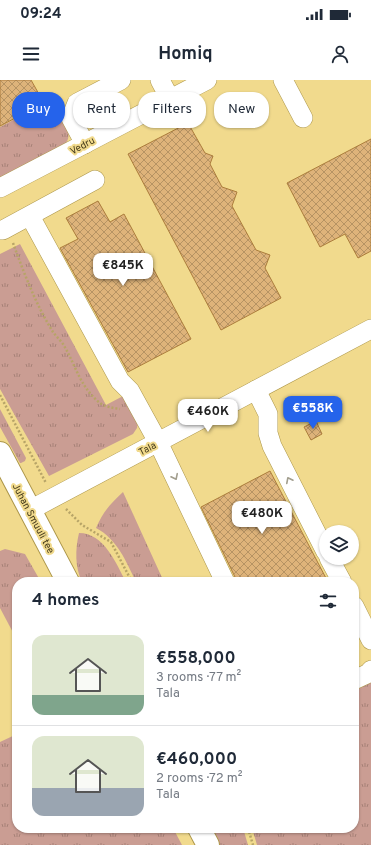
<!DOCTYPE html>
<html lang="en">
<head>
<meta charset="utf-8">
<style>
  :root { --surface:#fff; --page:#f2f2f3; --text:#1f2937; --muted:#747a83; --line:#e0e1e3; --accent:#2563eb }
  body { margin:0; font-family:Overpass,sans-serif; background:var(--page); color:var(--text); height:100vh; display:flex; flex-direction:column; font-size:15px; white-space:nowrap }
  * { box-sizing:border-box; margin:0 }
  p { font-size:13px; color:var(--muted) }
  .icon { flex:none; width:22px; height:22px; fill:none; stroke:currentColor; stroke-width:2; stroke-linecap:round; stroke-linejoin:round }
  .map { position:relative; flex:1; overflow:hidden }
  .side { position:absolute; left:12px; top:497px; width:347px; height:256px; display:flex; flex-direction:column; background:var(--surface); border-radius:16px; box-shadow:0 1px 3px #0004 }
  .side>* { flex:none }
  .guide { position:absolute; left:12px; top:12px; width:347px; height:36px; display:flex; gap:8px }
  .fabs { position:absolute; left:319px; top:445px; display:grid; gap:8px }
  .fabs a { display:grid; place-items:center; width:40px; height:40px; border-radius:50%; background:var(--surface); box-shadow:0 1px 3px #0004; font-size:20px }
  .price { position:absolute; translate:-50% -34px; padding:0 9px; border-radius:8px; background:#fff; color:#222; font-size:13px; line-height:26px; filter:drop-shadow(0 1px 2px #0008) }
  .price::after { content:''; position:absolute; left:50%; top:24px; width:12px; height:9px; margin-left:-6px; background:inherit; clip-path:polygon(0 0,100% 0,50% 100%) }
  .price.selected { background:var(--accent); color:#fff }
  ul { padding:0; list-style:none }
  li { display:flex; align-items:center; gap:12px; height:100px; padding:0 20px }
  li+li { border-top:1px solid var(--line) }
  li span { display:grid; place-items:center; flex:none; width:112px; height:80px; border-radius:12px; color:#555 }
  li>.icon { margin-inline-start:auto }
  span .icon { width:48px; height:48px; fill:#fffc; stroke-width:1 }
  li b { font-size:17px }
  h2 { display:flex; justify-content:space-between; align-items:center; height:48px; padding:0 20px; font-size:17px }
  .tag { padding:0 14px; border-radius:16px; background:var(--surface); box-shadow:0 1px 3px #0004; font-size:14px; line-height:36px }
  .tag.selected { background:var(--accent); color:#fff }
  .status { display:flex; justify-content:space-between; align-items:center; height:28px; padding:0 20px; background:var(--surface); direction:ltr }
  .status svg { height:11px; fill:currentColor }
  header { display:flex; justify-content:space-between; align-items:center; height:52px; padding:0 20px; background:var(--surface); font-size:18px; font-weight:700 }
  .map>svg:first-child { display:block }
</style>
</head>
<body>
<div class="status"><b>09:24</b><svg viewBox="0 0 49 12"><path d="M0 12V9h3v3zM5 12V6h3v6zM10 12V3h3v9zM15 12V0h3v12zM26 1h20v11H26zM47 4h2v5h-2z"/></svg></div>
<header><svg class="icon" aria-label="menu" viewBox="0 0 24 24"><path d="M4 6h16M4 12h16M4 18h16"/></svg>Homiq<svg class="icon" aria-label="person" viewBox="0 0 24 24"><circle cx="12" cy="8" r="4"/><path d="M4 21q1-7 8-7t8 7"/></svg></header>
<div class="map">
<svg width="371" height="765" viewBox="0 0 371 765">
  <defs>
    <pattern id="grass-tufts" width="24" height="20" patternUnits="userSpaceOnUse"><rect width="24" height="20" fill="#ca9d93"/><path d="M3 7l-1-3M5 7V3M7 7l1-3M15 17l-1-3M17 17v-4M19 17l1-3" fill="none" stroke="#a68177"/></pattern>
    <pattern id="building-cross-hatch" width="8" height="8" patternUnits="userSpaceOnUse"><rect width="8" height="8" fill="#deb37a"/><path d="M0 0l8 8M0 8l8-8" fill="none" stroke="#b69363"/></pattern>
  </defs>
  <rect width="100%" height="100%" fill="#f1da8d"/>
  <!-- grass -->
  <g fill="url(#grass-tufts)">
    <path d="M52,19C58,30 75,52 66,63L0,98V47Z"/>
    <path d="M20,164L106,325L125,315L138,342L137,348L133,354L49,396L0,309V174Z"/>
    <path d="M0,329L26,378L25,381L21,383H20L0,347Z"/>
    <path d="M123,412L164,502H136C126,481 117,459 96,448C103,432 110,424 123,412Z"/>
    <path d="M79,453C104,453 116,483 126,502H82C75,487 75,470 79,453Z"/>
    <path d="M5,469L25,474L41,502H17V560L0,528V471Z"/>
    <path d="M371,601V765H257L252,748H354V612Z"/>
    <path d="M17,654V748H173L182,765H0V662Z"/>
    <path d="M211,748H243L248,765H220Z"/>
  </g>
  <!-- building -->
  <g fill="url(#building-cross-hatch)" stroke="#ac7d3c">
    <path d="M0,0H31L44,23L0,46Z"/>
    <path d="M188,43L205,73L213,76L210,84L222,107L237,112L232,126L256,170L270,175L265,188L281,218L221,250L128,74Z"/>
    <path d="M371,59V171L358,178L345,154L320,167L287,103Z"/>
    <path d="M98,121L110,142L124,134L191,259L128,292L60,168L78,159L66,138Z"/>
    <path d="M316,341L322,354L311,360L304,347Z"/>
    <path d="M270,391L328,502H236L235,497L201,427Z"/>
  </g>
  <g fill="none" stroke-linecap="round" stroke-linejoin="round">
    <!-- minor casing -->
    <g stroke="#ac9649" stroke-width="20">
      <g id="minor">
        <path d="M160,0L170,19"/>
        <path d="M283,0L303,38"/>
        <path d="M85,64L71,38L77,23L121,0"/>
        <path d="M0,108L207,0"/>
        <path d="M30,136L120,301L130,311L158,362L225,502"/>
        <path d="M0,150H3L95,100"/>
        <path d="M256,310L268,334V353L272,366L326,472"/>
        <path d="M30,430L371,249"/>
        <path d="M329,478L342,502"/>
        <path d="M354,526L371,560"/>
        <path d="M354,600L369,593L371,590"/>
      </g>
    </g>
    <!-- major casing -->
    <g stroke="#ac9649" stroke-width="24">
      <g id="major">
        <path d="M0,373L68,502"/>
        <path d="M199,748L208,765"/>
      </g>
    </g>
    <!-- path -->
    <g stroke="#b7a467" stroke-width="2.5" stroke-dasharray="2 2" stroke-linecap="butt">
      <path d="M13,163C24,193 36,225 53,252C56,256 60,260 63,264C76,285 79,306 100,323C106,327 113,328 120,329"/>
      <path d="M0,315L46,403"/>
      <path d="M66,429L82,445L111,462L132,502"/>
      <path d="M248,748L253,765"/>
    </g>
    <!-- minor -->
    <use href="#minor" stroke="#fff" stroke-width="19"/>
    <!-- major -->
    <use href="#major" stroke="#fff" stroke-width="22"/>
  </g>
  <!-- one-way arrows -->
  <defs><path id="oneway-chevron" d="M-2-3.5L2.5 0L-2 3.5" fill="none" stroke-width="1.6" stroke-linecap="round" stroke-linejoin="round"/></defs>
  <g stroke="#a29e8e">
    <use href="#oneway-chevron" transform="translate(175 397) rotate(64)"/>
    <use href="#oneway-chevron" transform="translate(289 400) rotate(-117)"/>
  </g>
  <g text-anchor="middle" stroke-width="4" stroke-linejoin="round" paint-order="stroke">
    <!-- street labels -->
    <g font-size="10" fill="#463c1c" stroke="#f1da8d">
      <text transform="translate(82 65) rotate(-28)" y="4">Vedru</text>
      <text transform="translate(147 368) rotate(-27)" y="4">Tala</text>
      <text transform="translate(34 438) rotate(62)" y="4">Juhan Smuuli tee</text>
    </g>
  </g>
</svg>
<div class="fabs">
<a><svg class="icon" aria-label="layers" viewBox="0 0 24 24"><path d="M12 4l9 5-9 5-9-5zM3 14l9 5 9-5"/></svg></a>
</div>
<b class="price" style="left:123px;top:207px">€845K</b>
<b class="price selected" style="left:313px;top:350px">€558K</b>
<b class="price" style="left:208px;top:353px">€460K</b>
<b class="price" style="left:262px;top:455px">€480K</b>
<div class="guide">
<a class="tag selected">Buy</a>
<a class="tag">Rent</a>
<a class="tag">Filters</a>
<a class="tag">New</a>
</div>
<section class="side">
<h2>4 homes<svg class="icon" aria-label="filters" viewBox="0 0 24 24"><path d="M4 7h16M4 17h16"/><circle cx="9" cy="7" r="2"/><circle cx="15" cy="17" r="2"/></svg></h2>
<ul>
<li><span style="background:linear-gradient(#dfe7d0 75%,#7fa58c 0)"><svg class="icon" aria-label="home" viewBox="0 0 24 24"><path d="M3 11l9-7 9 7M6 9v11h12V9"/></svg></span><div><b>€558,000</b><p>3 rooms · 77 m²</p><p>Tala</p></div></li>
<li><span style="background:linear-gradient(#dfe7d0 65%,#9aa5b1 0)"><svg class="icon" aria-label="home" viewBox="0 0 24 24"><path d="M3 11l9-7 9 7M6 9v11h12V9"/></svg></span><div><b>€460,000</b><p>2 rooms · 72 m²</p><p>Tala</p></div></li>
</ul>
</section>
</div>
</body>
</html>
